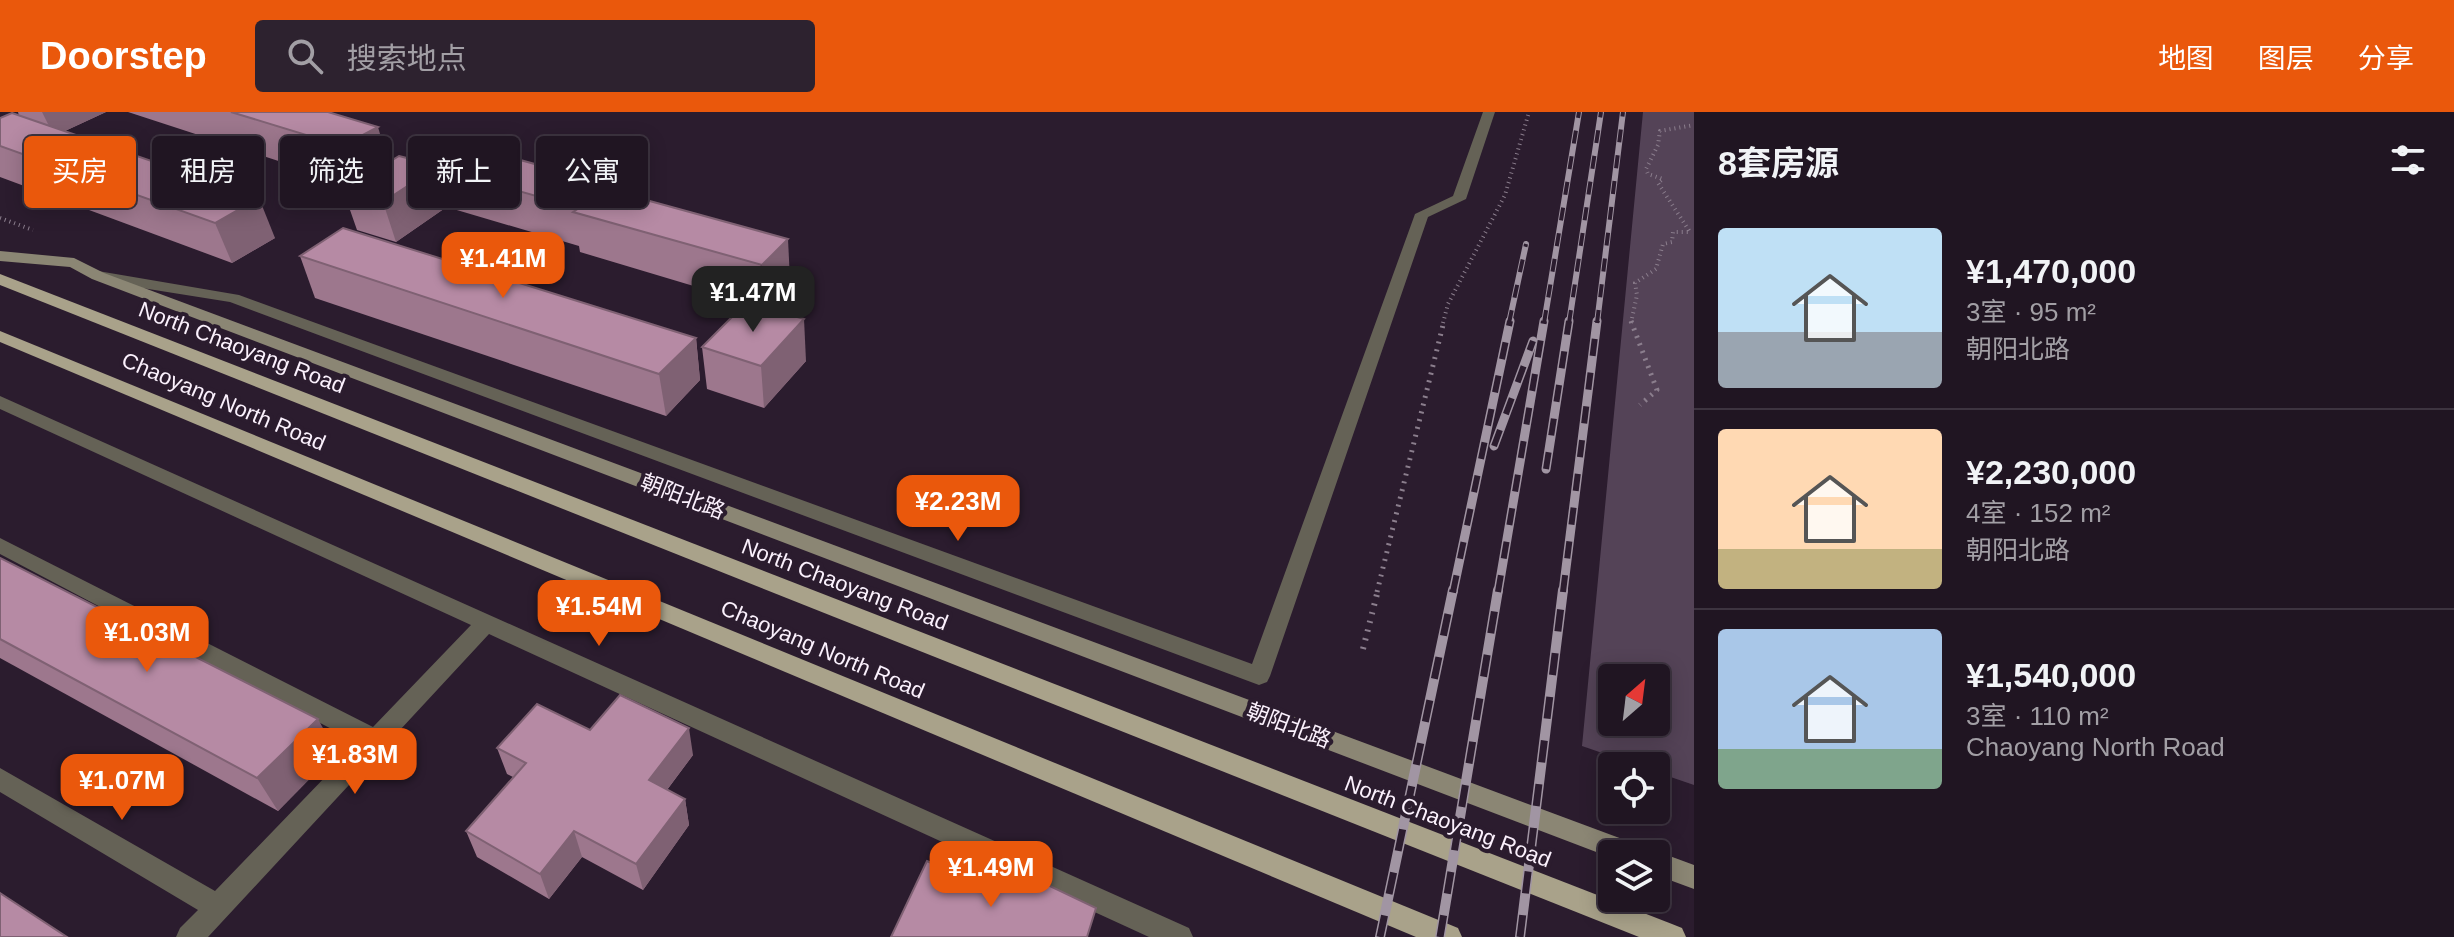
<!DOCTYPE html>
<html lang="zh">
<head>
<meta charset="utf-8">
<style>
  :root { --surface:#201522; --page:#2d222f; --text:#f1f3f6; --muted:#a29fa5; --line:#3d3440; --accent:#ea580c }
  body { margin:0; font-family:Arial,"Noto Sans SC",sans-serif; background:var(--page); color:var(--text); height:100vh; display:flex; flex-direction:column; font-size:30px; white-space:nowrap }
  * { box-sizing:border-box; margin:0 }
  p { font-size:26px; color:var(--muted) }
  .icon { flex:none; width:44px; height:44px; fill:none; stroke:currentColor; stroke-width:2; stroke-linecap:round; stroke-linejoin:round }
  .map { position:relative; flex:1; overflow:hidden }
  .sheet { display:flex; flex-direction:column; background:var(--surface); width:760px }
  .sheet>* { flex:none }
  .hud { position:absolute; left:24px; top:24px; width:760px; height:72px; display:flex; gap:16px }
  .needle { width:52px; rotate:28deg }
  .fabs { position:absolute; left:1598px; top:552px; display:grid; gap:16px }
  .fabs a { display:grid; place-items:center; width:72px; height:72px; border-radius:8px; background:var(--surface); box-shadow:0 4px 20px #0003,0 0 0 2px var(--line); font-size:40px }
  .price { position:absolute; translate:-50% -68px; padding:0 18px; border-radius:16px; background:var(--accent); color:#fff; font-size:26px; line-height:52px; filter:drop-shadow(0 2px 4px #0008) }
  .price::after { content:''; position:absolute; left:50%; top:48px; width:24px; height:18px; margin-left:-12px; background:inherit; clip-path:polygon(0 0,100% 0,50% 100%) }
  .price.on { background:#222; color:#fff }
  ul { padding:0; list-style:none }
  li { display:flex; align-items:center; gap:24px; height:200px; padding:0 24px }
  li+li { border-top:2px solid var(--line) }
  li span { display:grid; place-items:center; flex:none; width:224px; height:160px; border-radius:8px; color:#555 }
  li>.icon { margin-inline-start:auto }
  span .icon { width:96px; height:96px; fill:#fffc; stroke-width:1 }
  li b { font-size:34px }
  h2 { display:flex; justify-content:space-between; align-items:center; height:96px; padding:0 24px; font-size:34px }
  .tag { padding:0 28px; border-radius:8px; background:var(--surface); box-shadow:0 4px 20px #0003,0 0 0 2px var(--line); font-size:28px; line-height:72px }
  .tag.on { background:var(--accent); color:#fff }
  header { display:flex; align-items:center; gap:48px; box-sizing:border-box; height:112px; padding:0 40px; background:var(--accent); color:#fff }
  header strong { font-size:38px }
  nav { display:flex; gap:44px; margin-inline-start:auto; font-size:28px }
  .search { width:560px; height:72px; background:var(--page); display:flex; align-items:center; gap:20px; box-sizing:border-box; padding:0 28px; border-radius:8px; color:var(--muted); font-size:30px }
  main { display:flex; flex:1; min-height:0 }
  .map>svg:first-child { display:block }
</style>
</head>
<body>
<header>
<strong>Doorstep</strong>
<div class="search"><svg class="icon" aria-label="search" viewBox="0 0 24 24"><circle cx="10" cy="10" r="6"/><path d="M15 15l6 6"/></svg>搜索地点</div>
<nav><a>地图</a><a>图层</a><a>分享</a></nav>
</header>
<main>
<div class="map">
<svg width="1694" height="825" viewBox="0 0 1694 825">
  <rect width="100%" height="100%" fill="#2b1c2e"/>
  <!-- green -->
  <path fill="#544357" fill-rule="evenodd" d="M1643,0H1694V673L1656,660V654H1640L1582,634ZM1612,566H1656V610H1612Z"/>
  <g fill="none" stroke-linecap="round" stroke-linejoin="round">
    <!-- path-far2 -->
    <g stroke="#8b7e8d" stroke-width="4" stroke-dasharray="1 4" stroke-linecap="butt">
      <path d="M0,106L33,118"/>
      <path d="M1443,211L1448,192L1505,83L1529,0"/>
      <path d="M1631,211L1637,183L1635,171L1656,157L1663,132L1672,130L1673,120H1690L1658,71L1663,67L1648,62L1646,57L1658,33L1660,19L1694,13"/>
    </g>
    <!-- path-far1 -->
    <g stroke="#8b7e8d" stroke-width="5" stroke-dasharray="2 6" stroke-linecap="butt">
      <path d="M1631,209L1657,278L1640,293"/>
      <path d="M1377,480L1444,209"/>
    </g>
    <!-- path -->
    <path stroke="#8b7e8d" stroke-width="6" stroke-dasharray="2 7" stroke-linecap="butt" d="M1363,537L1378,478"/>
    <!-- street -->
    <g fill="#656256" fill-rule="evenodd">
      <path d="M1483,0H1495L1466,87L1428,105L1270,564L1267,570L1259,573L230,190L98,169L90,164L98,159L239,183L1252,552L1415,102L1453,84Z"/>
      <path d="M0,284L1189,816L1193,825H1149L489,522L208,825H176L180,816L198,798L0,680V656L215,779L358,631L0,442V426L373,615L471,513L0,297Z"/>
    </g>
    <!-- secondary -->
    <g fill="#8b8674" fill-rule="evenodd">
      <path d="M0,139L74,146L104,161L1641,734L1645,742H1612V746L92,167L70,155L0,149Z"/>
      <path d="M1656,739L1694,753V777L1656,763V742H1648Z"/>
    </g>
    <!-- primary -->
    <g fill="#a9a28a" fill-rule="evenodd">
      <path d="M0,162L1672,812L1682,816L1686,825H1639L0,173Z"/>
      <path d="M0,219L1458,816L1462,825H1416L0,230Z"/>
    </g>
    <!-- rail-far2 casing -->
    <g stroke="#a195a3" stroke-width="6">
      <g id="rail-far2">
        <path d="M1509,211L1526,132"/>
        <path d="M1544,211L1579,0"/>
        <path d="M1569,211L1601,0"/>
        <path d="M1597,211L1623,0"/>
      </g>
    </g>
    <!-- rail-far1 casing -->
    <g stroke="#a195a3" stroke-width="9">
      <g id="rail-far1">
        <path d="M1494,334L1533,229"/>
        <path d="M1546,357L1569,209"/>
        <path d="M1453,480L1510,209"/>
        <path d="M1498,480L1544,209"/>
        <path d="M1563,480L1597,209"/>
      </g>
    </g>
    <!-- rail casing -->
    <g stroke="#a195a3" stroke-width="10">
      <g id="rail">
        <path d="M1380,825L1453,478"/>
        <path d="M1440,825L1498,478"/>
        <path d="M1520,825L1563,478"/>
      </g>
    </g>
    <!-- rail-far2 -->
    <use href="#rail-far2" stroke="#2b1c2e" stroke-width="4" stroke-dasharray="13" stroke-linecap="butt"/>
    <!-- rail-far1 -->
    <use href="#rail-far1" stroke="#2b1c2e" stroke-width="6" stroke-dasharray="17" stroke-linecap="butt"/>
    <!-- rail -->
    <use href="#rail" stroke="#2b1c2e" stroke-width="7" stroke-dasharray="22" stroke-linecap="butt"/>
  </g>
  <!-- wall -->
  <g fill="#9d778d">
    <path d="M18,0H106L65,19L275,126L232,151L0,65V6L19,4Z"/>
    <path d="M128,0H328L388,50L438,54L448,94L396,130L357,118L343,78L352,73Z"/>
    <path d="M440,57L612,79L790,168L764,195L806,249L764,296L707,277L702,235L747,190L580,140L579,134L450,96Z"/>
    <path d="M300,144L696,226L700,268L666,304L315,186Z"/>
    <path d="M0,446L336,640L278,699L0,546Z"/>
    <path d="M590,618L693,643L667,678L685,687L689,713L643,778L582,745L549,787L477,745L466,719L513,665L507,662L497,636Z"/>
  </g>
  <!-- shaded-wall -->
  <g fill="#7f6173">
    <path d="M42,0H106L54,24Z"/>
    <path d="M378,15L389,53L355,74L342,34Z"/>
    <path d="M438,54L448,94L396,130L383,90Z"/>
    <path d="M259,86L275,126L232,151L215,111Z"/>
    <path d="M788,127L790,168L764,195L762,153Z"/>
    <path d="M804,207L806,249L764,296L761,254Z"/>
    <path d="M696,226L700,268L666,304L659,262Z"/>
    <path d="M318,607L336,640L278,699L257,666Z"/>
    <path d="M689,616L693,643L654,695L649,668Z"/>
    <path d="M685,687L689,713L643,778L636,752Z"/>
    <path d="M574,719L582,745L549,787L540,762Z"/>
  </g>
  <!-- building -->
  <g fill="#b68aa4" stroke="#7f6173" stroke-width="2">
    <path d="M231,0H328L378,15L342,34Z"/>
    <path d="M12,1L259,86L215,111L0,34V6Z"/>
    <path d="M473,35L611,73L606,77L788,127L762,153L573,100L579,96L440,57Z"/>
    <path d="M399,44L438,54L383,90L343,78Z"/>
    <path d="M343,116L696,226L659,262L300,144Z"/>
    <path d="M747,190L804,207L761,254L702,235Z"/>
    <path d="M0,446L318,607L257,666L0,527Z"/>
    <path d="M620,583L689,616L649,668L685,687L636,752L574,719L540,762L466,719L526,651L497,636L537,592L590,618Z"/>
    <path d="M927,749L995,780L1008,754L1096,796L1087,825H891Z"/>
    <path d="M0,781L67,825H0Z"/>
  </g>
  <g text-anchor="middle" stroke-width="8" stroke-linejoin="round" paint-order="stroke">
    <!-- street labels -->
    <g font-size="22" fill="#fbf1fd" stroke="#2b1c2e">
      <text transform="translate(242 235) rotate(21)" y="8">North Chaoyang Road</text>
      <text transform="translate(224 289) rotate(23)" y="8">Chaoyang North Road</text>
      <text transform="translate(683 384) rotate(21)" y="8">朝阳北路</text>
      <text transform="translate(845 472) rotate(21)" y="8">North Chaoyang Road</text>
      <text transform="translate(823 537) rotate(23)" y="8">Chaoyang North Road</text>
      <text transform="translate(1289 613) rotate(21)" y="8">朝阳北路</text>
      <text transform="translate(1448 709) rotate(21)" y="8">North Chaoyang Road</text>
    </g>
  </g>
</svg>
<div class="fabs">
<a><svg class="needle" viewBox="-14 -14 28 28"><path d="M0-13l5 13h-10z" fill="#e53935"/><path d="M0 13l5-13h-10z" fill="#a29fa5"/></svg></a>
<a><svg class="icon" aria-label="locate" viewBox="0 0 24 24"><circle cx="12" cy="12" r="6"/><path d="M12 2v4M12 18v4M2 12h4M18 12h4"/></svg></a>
<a><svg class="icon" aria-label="layers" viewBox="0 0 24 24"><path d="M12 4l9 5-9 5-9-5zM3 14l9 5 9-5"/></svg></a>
</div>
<b class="price" style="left:503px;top:188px">¥1.41M</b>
<b class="price on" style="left:753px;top:222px">¥1.47M</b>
<b class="price" style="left:958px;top:431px">¥2.23M</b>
<b class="price" style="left:599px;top:536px">¥1.54M</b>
<b class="price" style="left:147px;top:562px">¥1.03M</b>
<b class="price" style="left:355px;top:684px">¥1.83M</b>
<b class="price" style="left:122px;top:710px">¥1.07M</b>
<b class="price" style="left:991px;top:797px">¥1.49M</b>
<div class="hud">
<a class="tag on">买房</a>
<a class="tag">租房</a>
<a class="tag">筛选</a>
<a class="tag">新上</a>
<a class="tag">公寓</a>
</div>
</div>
<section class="sheet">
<h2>8套房源<svg class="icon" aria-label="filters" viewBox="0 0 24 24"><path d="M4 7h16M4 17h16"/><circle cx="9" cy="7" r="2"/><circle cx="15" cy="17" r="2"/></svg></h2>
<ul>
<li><span style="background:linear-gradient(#bfe0f5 65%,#9aa5b1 0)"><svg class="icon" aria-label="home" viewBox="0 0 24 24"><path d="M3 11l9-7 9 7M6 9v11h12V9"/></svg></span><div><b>¥1,470,000</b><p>3室 · 95 m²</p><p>朝阳北路</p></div></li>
<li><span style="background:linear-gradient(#ffd9b3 75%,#c2b280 0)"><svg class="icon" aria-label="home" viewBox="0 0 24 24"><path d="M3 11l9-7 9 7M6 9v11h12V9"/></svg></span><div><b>¥2,230,000</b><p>4室 · 152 m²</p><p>朝阳北路</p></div></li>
<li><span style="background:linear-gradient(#a9c7e8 75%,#7fa58c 0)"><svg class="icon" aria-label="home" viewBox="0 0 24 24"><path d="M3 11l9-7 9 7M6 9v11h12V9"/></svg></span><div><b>¥1,540,000</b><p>3室 · 110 m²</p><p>Chaoyang North Road</p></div></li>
</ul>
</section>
</main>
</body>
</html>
